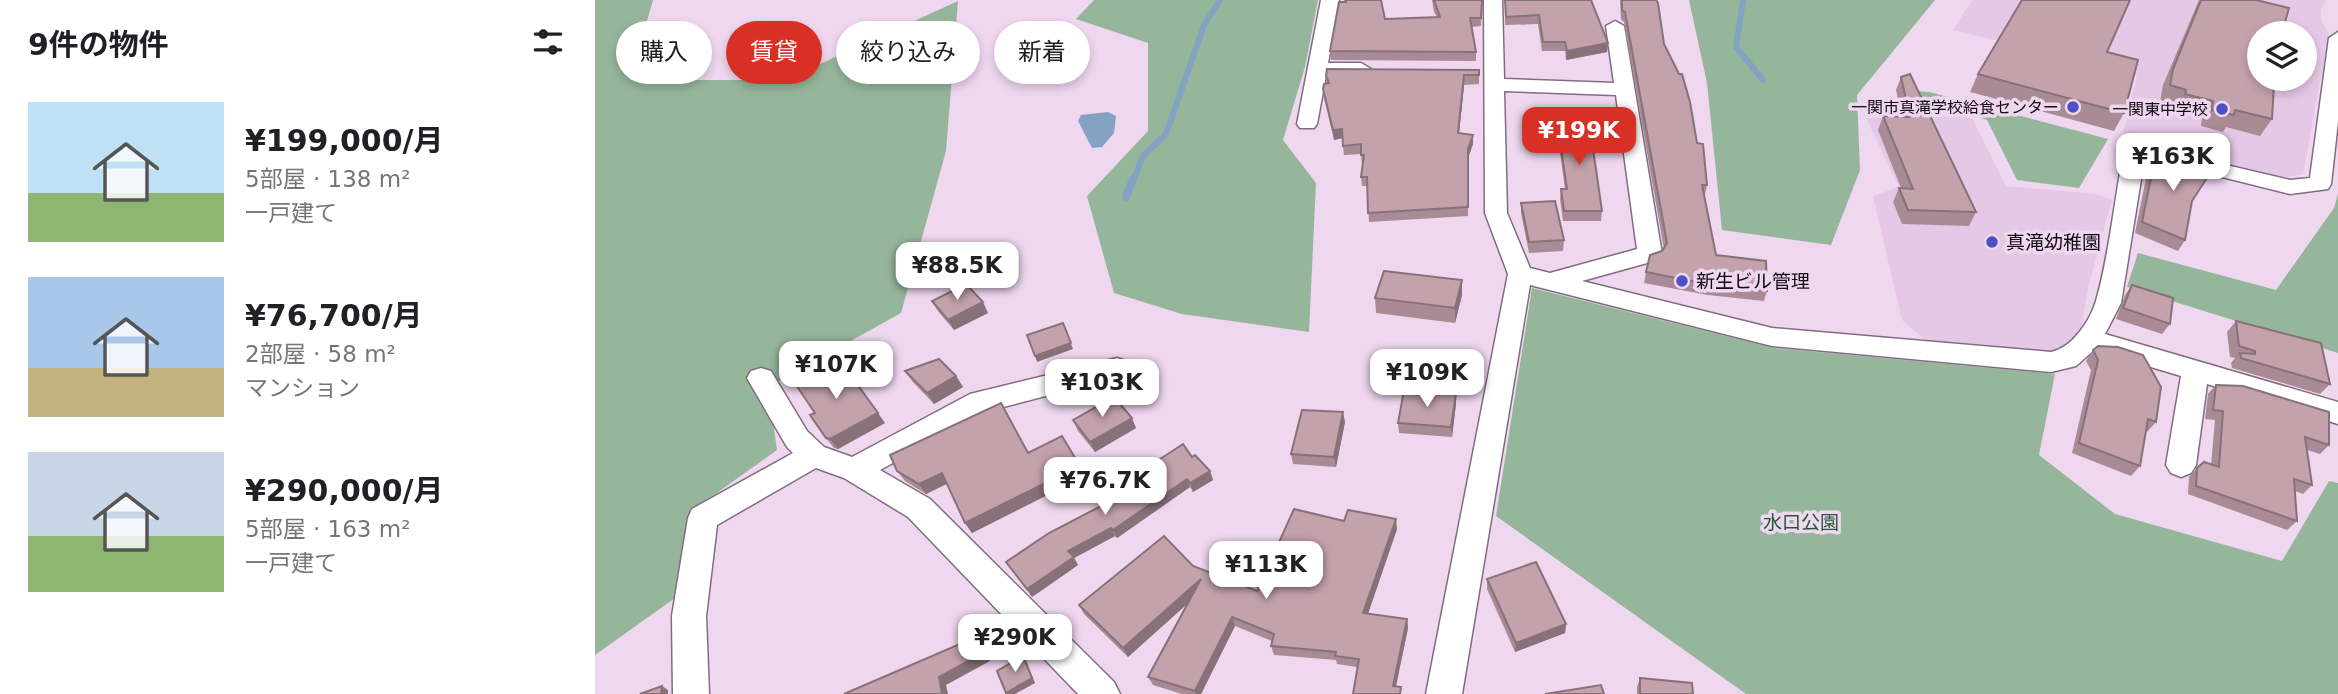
<!DOCTYPE html>
<html lang="ja">
<head>
<meta charset="utf-8">
<style>
  :root { --surface:#fff; --page:#f2f2f2; --text:#202124; --muted:#757577; --accent:#d93025 }
  body { margin:0; font-family:"DejaVu Sans","Noto Sans JP",sans-serif; background:var(--page); color:var(--text); height:100vh; display:flex; flex-direction:column; font-size:26px; white-space:nowrap }
  * { box-sizing:border-box; margin:0 }
  p { font-size:23px; color:var(--muted) }
  .icon { flex:none; width:38px; height:38px; fill:none; stroke:currentColor; stroke-width:2; stroke-linecap:round; stroke-linejoin:round }
  .map { position:relative; flex:1; overflow:hidden }
  .drawer { display:flex; flex-direction:column; background:var(--surface); width:595px }
  .drawer>* { flex:none }
  .top-card { position:absolute; left:21px; top:21px; width:665px; height:63px; display:flex; gap:14px }
  .fabs { position:absolute; left:1652px; top:21px; display:grid; gap:14px }
  .fabs a { display:grid; place-items:center; width:70px; height:70px; border-radius:50%; background:var(--surface); box-shadow:0 4px 10px #0003; font-size:35px }
  .price { position:absolute; translate:-50% -60px; padding:0 16px; border-radius:14px; background:#fff; color:#222; font-size:23px; line-height:46px; filter:drop-shadow(0 2px 4px #0008) }
  .price::after { content:''; position:absolute; left:50%; top:42px; width:21px; height:16px; margin-left:-10px; background:inherit; clip-path:polygon(0 0,100% 0,50% 100%) }
  .price.on { background:var(--accent); color:#fff }
  ul { padding:0; list-style:none }
  li { display:flex; align-items:center; gap:21px; height:175px; padding:0 28px }
  li span { display:grid; place-items:center; flex:none; width:196px; height:140px; border-radius:0px; color:#555 }
  li>.icon { margin-inline-start:auto }
  span .icon { width:84px; height:84px; fill:#fffc; stroke-width:1 }
  li b { font-size:30px }
  h2 { display:flex; justify-content:space-between; align-items:center; height:84px; padding:0 28px; font-size:30px }
  .pill { padding:0 24px; border-radius:32px; background:var(--surface); box-shadow:0 4px 10px #0003; font-size:24px; line-height:63px }
  .pill.on { background:var(--accent); color:#fff }
  main { display:flex; flex:1; min-height:0 }
  .map>svg:first-child { display:block }
</style>
</head>
<body>
<main>
<section class="drawer">
<h2>9件の物件<svg class="icon" aria-label="filters" viewBox="0 0 24 24"><path d="M4 7h16M4 17h16"/><circle cx="9" cy="7" r="2"/><circle cx="15" cy="17" r="2"/></svg></h2>
<ul>
<li><span style="background:linear-gradient(#bfe0f5 65%,#8fb573 0)"><svg class="icon" aria-label="home" viewBox="0 0 24 24"><path d="M3 11l9-7 9 7M6 9v11h12V9"/></svg></span><div><b>¥199,000/月</b><p>5部屋 · 138 m²</p><p>一戸建て</p></div></li>
<li><span style="background:linear-gradient(#a9c7e8 65%,#c2b280 0)"><svg class="icon" aria-label="home" viewBox="0 0 24 24"><path d="M3 11l9-7 9 7M6 9v11h12V9"/></svg></span><div><b>¥76,700/月</b><p>2部屋 · 58 m²</p><p>マンション</p></div></li>
<li><span style="background:linear-gradient(#c9d6e8 60%,#8fb573 0)"><svg class="icon" aria-label="home" viewBox="0 0 24 24"><path d="M3 11l9-7 9 7M6 9v11h12V9"/></svg></span><div><b>¥290,000/月</b><p>5部屋 · 163 m²</p><p>一戸建て</p></div></li>
</ul>
</section>
<div class="map">
<svg width="1743" height="694" viewBox="0 0 1743 694">
  <rect width="100%" height="100%" fill="#eed7ef"/>
  <!-- built -->
  <g fill="#e5c8e6" fill-rule="evenodd">
    <path d="M1377,0H1731L1726,9V21L1734,33L1708,174L1683,179L1527,138L1542,75L1358,30ZM1664,33H1710V79H1664Z"/>
    <path d="M1376,116L1411,186L1501,194L1517,200L1494,284L1484,341L1456,355L1335,344L1307,320L1278,196L1304,187L1271,118Z"/>
  </g>
  <!-- green -->
  <g fill="#96b69b">
    <path d="M0,0H58L35,80H190L363,1L351,151L306,313L173,387L182,450L98,510L80,598L0,655Z"/>
    <path d="M499,0H723L710,67L688,140L721,183L714,332L587,314L519,293L492,196L553,131V43L481,19Z"/>
    <path d="M1094,0H1340L1262,95L1265,170L1236,245L1127,230L1112,83Z"/>
    <path d="M1305,90L1334,92L1513,139L1484,188L1422,180L1392,120Z"/>
    <path d="M1743,194V353L1532,287L1543,253L1681,290L1739,208Z"/>
    <path d="M937,288L1179,348L1460,374L1444,455L1520,514L1687,561L1734,481L1743,483V694H1151L901,516Z"/>
  </g>
  <!-- water -->
  <path fill="#84a2c2" d="M513,112L521,116L519,133L507,147L497,148L483,121L486,115Z"/>
  <g fill="none" stroke-linecap="round" stroke-linejoin="round">
    <!-- stream-far1 -->
    <g stroke="#84a2c2" stroke-width="6">
      <path d="M1148,0L1141,47L1168,80"/>
      <path d="M538,181L548,156L571,134L609,25L625,0"/>
    </g>
    <!-- stream -->
    <path stroke="#84a2c2" stroke-width="8" d="M531,197L538,179"/>
    <!-- street casing -->
    <g stroke="#816d82" stroke-width="3">
      <g id="street">
        <path d="M726,0H744L733,63H766L776,69L766,75H731L722,124L719,128H705L702,124Z"/>
        <path d="M889,0H907L909,79L1019,83L1011,26L1020,21L1029,26L1067,254L1063,260L987,281L1177,328L1456,352C1477,348 1495,321 1501,301C1514,256 1519,203 1528,156L1531,151L1559,148L1695,180L1715,178L1734,38L1743,32V121L1736,184L1733,189L1695,194L1559,160L1549,161L1526,303L1510,334L1743,402V424L1612,384L1601,465L1596,473L1586,477L1576,473L1571,465L1586,376L1499,350L1481,366L1456,372L1177,346L935,285L867,694H831L913,274L890,213ZM909,91L1021,95L1042,249L955,273L935,268L912,213Z"/>
        <path d="M522,358L531,361L535,368L531,375L393,411L285,470L335,499L519,682L525,694H483L313,517L249,478L221,468L122,525L111,616L114,694H78L77,616L93,518L97,509L198,453L192,447L152,378L156,371L166,368L176,371L212,431L229,447L257,457L375,394Z"/>
      </g>
    </g>
    <!-- street -->
    <use href="#street" fill="#fff" fill-rule="evenodd"/>
  </g>
  <!-- wall -->
  <g fill="#a88b94">
    <path d="M749,0H786L790,19L842,17L839,12L837,0H887L886,26L877,27L881,52V61L736,60L735,51L750,2Z"/>
    <path d="M910,0L1013,43L1012,52L971,60L970,51H947L943,24L910,25Z"/>
    <path d="M1025,0H1061L1069,44L1102,143L1112,185L1110,195H1109L1121,255L1172,291L1169,301L1113,295L1049,283L1051,272L1069,249L1029,22L1026,19Z"/>
    <path d="M1604,0H1661L1673,83L1677,119L1665,136L1631,127L1628,132L1606,126L1607,117L1580,110L1581,106L1565,102L1568,85Z"/>
    <path d="M1512,52L1529,113L1519,131L1375,92L1383,74Z"/>
    <path d="M884,75V84L869,85L864,133L878,144L873,158V216L774,222L772,186H767L766,177L768,165H767L766,154L749,155L747,138L739,140L729,98L728,89L732,84L731,76Z"/>
    <path d="M1306,77L1381,212L1374,226L1307,224L1298,202L1304,188H1306L1283,130L1288,116L1307,117L1301,90Z"/>
    <path d="M962,121L1007,211L1006,221H968L965,199L966,189H970L962,131Z"/>
    <path d="M1561,153L1597,201L1590,240L1583,251L1540,233L1554,163Z"/>
    <path d="M926,203L969,240L968,251L934,253L926,213Z"/>
    <path d="M867,280V295L860,323L781,313L780,298Z"/>
    <path d="M1537,285L1575,324L1567,334L1521,319L1530,295Z"/>
    <path d="M337,301L393,313L359,330L343,311Z"/>
    <path d="M1641,321L1735,384L1725,394L1637,368L1636,363L1640,358L1635,357L1632,332Z"/>
    <path d="M1498,350L1561,422L1552,432L1551,431L1545,466L1536,476L1477,453L1496,370L1491,361Z"/>
    <path d="M310,371L361,376L368,387L339,404L317,381Z"/>
    <path d="M1621,385L1734,445L1725,454L1712,450L1717,485L1708,494L1700,491L1702,521L1692,530L1593,494L1594,477L1602,468L1616,465L1620,420L1610,419L1613,394Z"/>
    <path d="M861,404L857,437L804,433L803,423Z"/>
    <path d="M220,413L290,423L243,449L239,448L231,438Z"/>
    <path d="M478,420L541,428L500,452L483,431Z"/>
    <path d="M750,422L741,467L698,464L696,454Z"/>
    <path d="M433,453L485,466L490,476L377,533L370,523L352,484L331,494L310,481L302,471Z"/>
    <path d="M597,457L615,471L618,480L598,492L595,487L522,538L520,536L479,558L483,565L437,597L411,562L559,479L553,467Z"/>
    <path d="M749,521L802,529L773,614L812,619L813,628L801,687L762,667L742,664L741,660L679,655L676,646L677,641L640,626L606,694H587L558,685L553,677L593,603L533,657L489,614L484,605L598,566L662,591Z"/>
    <path d="M892,579L971,624L970,633L920,652L892,589Z"/>
    <path d="M1045,678L1098,694H1042V687Z"/>
  </g>
  <!-- shaded-wall -->
  <g fill="#887178">
    <path d="M1013,43L1012,52L971,60L972,51Z"/>
    <path d="M869,75V85L863,142V133Z"/>
    <path d="M747,129L748,138L739,140L738,130Z"/>
    <path d="M878,135V144L873,158V149Z"/>
    <path d="M867,280V295L860,323V308Z"/>
    <path d="M388,302L393,313L359,330L353,320Z"/>
    <path d="M468,323L478,349L442,362L440,356Z"/>
    <path d="M361,376L368,387L339,404L332,393Z"/>
    <path d="M861,394V404L857,437L856,427Z"/>
    <path d="M748,412L750,422L741,467L739,457Z"/>
    <path d="M283,413L290,423L243,449L235,439Z"/>
    <path d="M537,418L541,428L500,452L495,442Z"/>
    <path d="M485,466L490,476L377,533L370,523Z"/>
    <path d="M615,471L618,480L598,492L595,483Z"/>
    <path d="M347,473L353,483L331,494L324,484Z"/>
    <path d="M592,479L595,487L522,538L518,530Z"/>
    <path d="M801,519L802,529L770,622L768,613Z"/>
    <path d="M516,528L520,536L479,558L483,565L437,597L432,589L473,551Z"/>
    <path d="M606,579L610,588L533,657L528,648Z"/>
    <path d="M637,617L640,626L606,694H601L600,691Z"/>
    <path d="M812,619L813,628L799,694L798,686Z"/>
    <path d="M971,624L970,633L920,652L921,643Z"/>
    <path d="M381,637L388,646L395,661L351,685L353,694H347L344,677Z"/>
    <path d="M428,656L431,661L440,683L420,694H412L411,693Z"/>
    <path d="M67,686L73,690V694H66Z"/>
  </g>
  <!-- building -->
  <g fill="#c3a2ac" stroke="#887178" stroke-width="2">
    <path d="M750,0H786L790,19L845,17L839,0H887L886,18H875L881,52L735,51L744,2H751Z"/>
    <path d="M910,0H996L1013,43L972,51L970,42H948L944,15L911,17Z"/>
    <path d="M1027,0H1061L1063,3L1069,44L1084,74H1087L1095,102L1102,143L1108,144L1112,185H1107L1121,255L1171,261L1172,291L1116,285L1051,272L1055,255L1067,251L1072,243L1030,12L1027,10Z"/>
    <path d="M1427,0H1535L1512,52L1543,60L1529,113L1383,74Z"/>
    <path d="M1606,0H1661L1694,8L1687,33H1664V79H1674L1673,83L1679,84L1677,119L1640,110L1639,115L1617,110L1618,101L1590,94L1591,90L1575,85L1578,69Z"/>
    <path d="M732,69L884,70V75H869L863,133L878,135L873,149V207L773,213L772,177H766L769,155H766V144L748,146L747,129L738,130L728,89L729,84L734,83L731,76Z"/>
    <path d="M1315,74L1381,212L1313,210L1304,188L1318,189L1288,116L1315,117L1306,77Z"/>
    <path d="M962,121H994L1007,211H969L966,189H972Z"/>
    <path d="M1561,153L1619,167L1597,201L1590,240L1547,222Z"/>
    <path d="M960,201L969,240L934,242L926,203Z"/>
    <path d="M789,271L867,280L860,308L780,298Z"/>
    <path d="M371,284L388,302L353,320L337,301Z"/>
    <path d="M1537,285L1578,298L1575,324L1528,308Z"/>
    <path d="M1641,321L1726,343L1735,384L1646,358L1645,353L1660,354V351L1644,346Z"/>
    <path d="M468,323L476,343L440,356L432,335Z"/>
    <path d="M1503,346L1523,347L1548,355L1566,387L1561,422L1553,419L1545,466L1484,443L1503,360L1498,350Z"/>
    <path d="M344,359L361,376L332,393L310,371Z"/>
    <path d="M246,362L283,413L235,439L231,438L215,415L220,413L201,385Z"/>
    <path d="M1621,385L1648,386L1734,412V445L1710,437L1717,485L1699,479L1702,521L1601,486L1602,468L1609,462L1624,467L1628,411L1618,410Z"/>
    <path d="M809,390L861,394L856,427L803,423Z"/>
    <path d="M519,397L537,418L495,442L478,420Z"/>
    <path d="M406,403L433,453L467,436L485,466L370,523L347,473L324,484L302,471L295,455Z"/>
    <path d="M707,410L748,412L739,457L696,454Z"/>
    <path d="M588,444L597,457L600,455L615,471L595,483L592,479L518,530L516,528L473,551L479,557L432,589L411,562L454,533L560,478L553,467Z"/>
    <path d="M699,509L749,521L753,510L801,519L768,613L812,619L798,686L806,687L805,694H758L764,659L740,656L741,652L676,646L679,634L637,617L600,691L553,677L606,579L528,648L484,605L569,536L598,566L662,591Z"/>
    <path d="M941,562L971,624L921,643L892,579Z"/>
    <path d="M381,637L388,653L344,677L347,694H249Z"/>
    <path d="M428,656L437,678L411,693L402,671Z"/>
    <path d="M1045,678L1097,683L1098,694H1045Z"/>
    <path d="M1006,685L1009,694H950Z"/>
    <path d="M67,686L66,694H45Z"/>
  </g>
  <!-- markers -->
  <g fill="#4c4fc5" stroke="#eed7ef" stroke-width="2.5">
    <circle cx="1478" cy="107" r="7"/>
    <circle cx="1627" cy="109" r="7"/>
    <circle cx="1397" cy="242" r="7"/>
    <circle cx="1087" cy="281" r="7"/>
  </g>
  <g text-anchor="middle" stroke-width="7" stroke-linejoin="round" paint-order="stroke">
    <!-- far-poi labels -->
    <g font-size="16" fill="#120b12" stroke="#eed7ef" text-anchor="end">
      <text x="1464" y="113">一関市真滝学校給食センター</text>
      <text x="1613" y="115">一関東中学校</text>
    </g>
    <!-- poi labels -->
    <g font-size="19" fill="#120b12" stroke="#eed7ef" text-anchor="start">
      <text x="1411" y="249">真滝幼稚園</text>
      <text x="1101" y="288">新生ビル管理</text>
    </g>
    <!-- park labels -->
    <g font-size="19" fill="#235931" stroke="#eed7ef">
      <text x="1206" y="529">水口公園</text>
    </g>
  </g>
</svg>
<div class="fabs">
<a><svg class="icon" aria-label="layers" viewBox="0 0 24 24"><path d="M12 4l9 5-9 5-9-5zM3 14l9 5 9-5"/></svg></a>
</div>
<b class="price on" style="left:984px;top:167px">¥199K</b>
<b class="price" style="left:1578px;top:193px">¥163K</b>
<b class="price" style="left:362px;top:302px">¥88.5K</b>
<b class="price" style="left:241px;top:401px">¥107K</b>
<b class="price" style="left:832px;top:409px">¥109K</b>
<b class="price" style="left:507px;top:419px">¥103K</b>
<b class="price" style="left:510px;top:517px">¥76.7K</b>
<b class="price" style="left:671px;top:601px">¥113K</b>
<b class="price" style="left:420px;top:674px">¥290K</b>
<div class="top-card">
<a class="pill">購入</a>
<a class="pill on">賃貸</a>
<a class="pill">絞り込み</a>
<a class="pill">新着</a>
</div>
</div>
</main>
</body>
</html>
